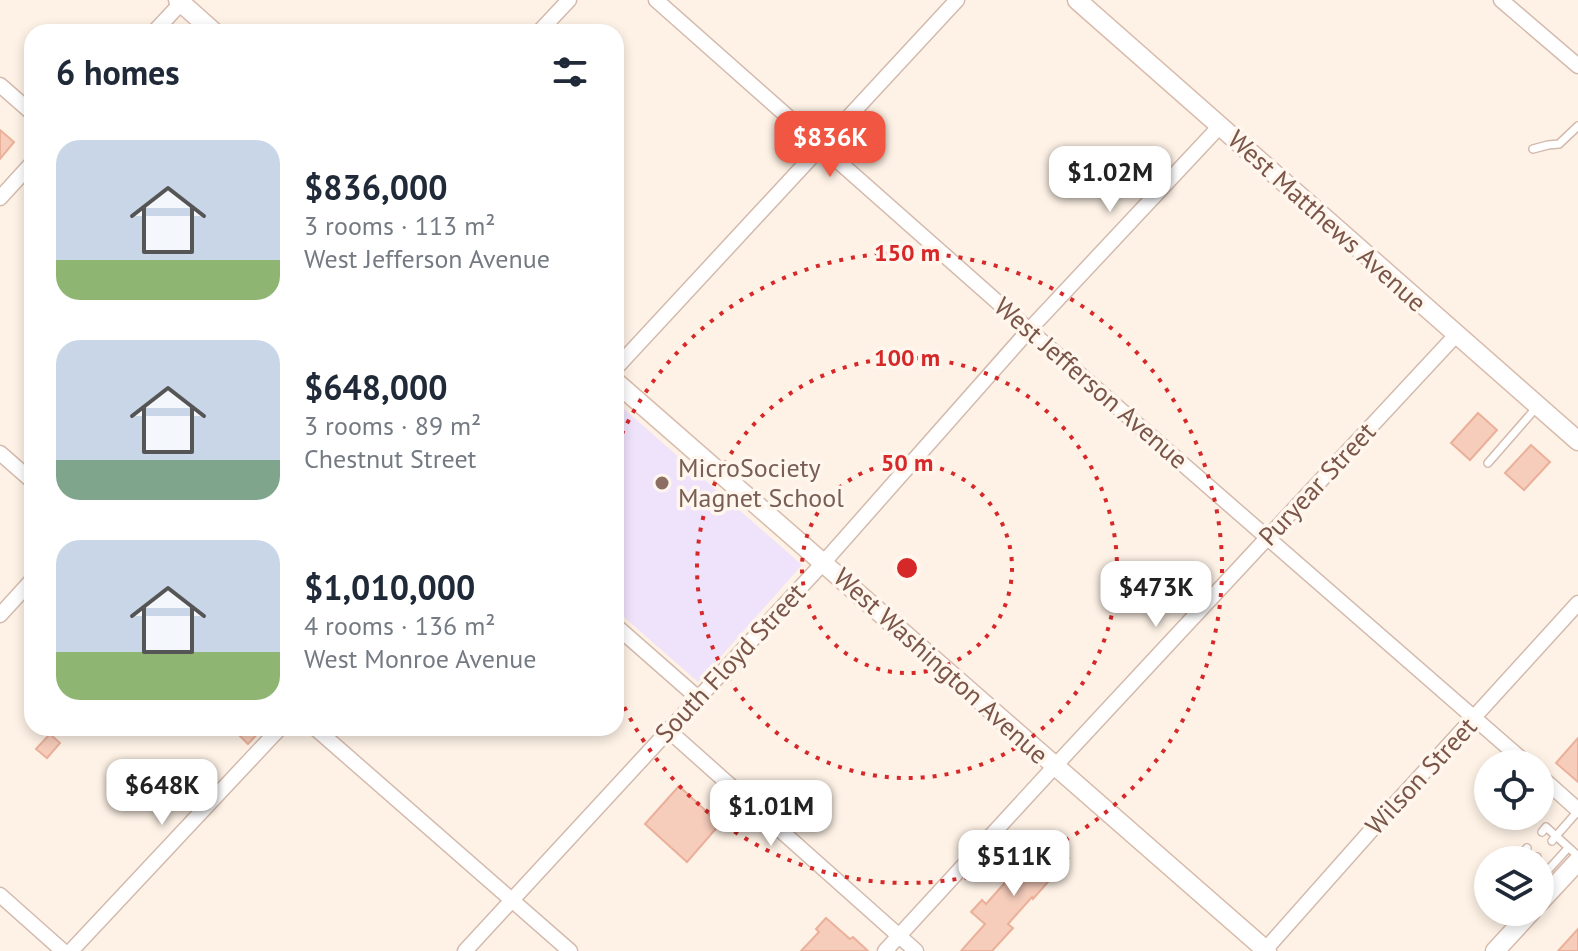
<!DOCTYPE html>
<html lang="en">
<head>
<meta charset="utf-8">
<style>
  :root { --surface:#fff; --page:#f6f6f7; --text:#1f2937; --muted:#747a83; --accent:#f15642 }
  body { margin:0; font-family:"PT Sans",sans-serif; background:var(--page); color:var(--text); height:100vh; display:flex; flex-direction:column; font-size:30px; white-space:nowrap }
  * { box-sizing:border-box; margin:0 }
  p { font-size:26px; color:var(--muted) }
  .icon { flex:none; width:44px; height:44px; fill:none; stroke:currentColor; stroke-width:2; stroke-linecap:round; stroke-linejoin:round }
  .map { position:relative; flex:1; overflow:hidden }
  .sheet { position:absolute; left:24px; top:24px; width:600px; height:712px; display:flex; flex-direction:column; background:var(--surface); border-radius:24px; box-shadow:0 4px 12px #0003 }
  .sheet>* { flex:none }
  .tools { position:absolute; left:1474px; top:750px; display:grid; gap:16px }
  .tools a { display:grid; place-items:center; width:80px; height:80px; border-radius:50%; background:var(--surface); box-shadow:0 4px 12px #0003; font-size:40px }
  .price { position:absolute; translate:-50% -68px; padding:0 18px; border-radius:16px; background:#fff; color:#222; font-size:26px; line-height:52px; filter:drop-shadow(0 2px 4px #0008) }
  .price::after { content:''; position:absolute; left:50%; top:48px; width:24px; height:18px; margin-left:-12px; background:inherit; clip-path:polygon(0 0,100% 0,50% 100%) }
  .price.on { background:var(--accent); color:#fff }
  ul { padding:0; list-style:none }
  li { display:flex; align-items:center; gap:24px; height:200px; padding:0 32px }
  li span { display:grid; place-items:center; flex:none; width:224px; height:160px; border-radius:24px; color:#555 }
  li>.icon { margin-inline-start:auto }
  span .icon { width:96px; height:96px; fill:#fffc; stroke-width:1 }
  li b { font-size:34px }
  h2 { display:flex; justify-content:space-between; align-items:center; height:96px; padding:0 32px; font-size:34px }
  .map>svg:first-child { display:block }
</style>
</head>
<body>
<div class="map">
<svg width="1578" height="951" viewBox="0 0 1578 951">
  <rect width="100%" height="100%" fill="#fef2e6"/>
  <!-- education -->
  <path fill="#efe2fb" d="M616,402L802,565L698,682L616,610Z"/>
  <!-- building -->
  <g fill="#f6ccbb" stroke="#eab09a" stroke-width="2">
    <path d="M0,130L14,142L0,159Z"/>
    <path d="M1478,413L1497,430L1470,460L1451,443Z"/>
    <path d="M1531,445L1550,462L1524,490L1505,473Z"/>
    <path d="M232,728H263L248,744Z"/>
    <path d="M50,734L60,743L47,758L36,749Z"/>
    <path d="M1578,738V782L1556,763Z"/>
    <path d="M679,786L720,824L687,862L645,824Z"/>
    <path d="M1049,840L1069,858L1033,899L1032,897L1008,924L1013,928L992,951H961L985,924L971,912L982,900L986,904L1010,877L1013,880Z"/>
    <path d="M826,918L850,939L853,937L868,951H801L819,932L816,929Z"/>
    <path d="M1578,929V951H1558Z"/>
  </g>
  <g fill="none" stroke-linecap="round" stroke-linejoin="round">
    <!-- lane casing -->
    <g stroke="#d4baad" stroke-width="10">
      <g id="lane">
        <path d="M1533,149L1548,145L1559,144L1578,126"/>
        <path d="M1488,463L1536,408"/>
        <path d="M1578,811L1556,836L1578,856"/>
        <path d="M1542,832L1546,827L1556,836L1552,841"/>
        <path d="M1517,860L1527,848"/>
        <path d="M1535,860L1537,857"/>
        <path d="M1540,879L1568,848"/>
      </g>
    </g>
    <!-- street casing -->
    <g stroke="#d4baad" stroke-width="17">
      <g id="street">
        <path d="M656,0L1029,330L1527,764"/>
        <path d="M1501,0L1578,66"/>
        <path d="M154,32L184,0"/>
        <path d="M539,32L569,0"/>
        <path d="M0,85L32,113"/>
        <path d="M0,198L32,163"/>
        <path d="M616,368L957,0"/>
        <path d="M0,453L32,481"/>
        <path d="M0,615L32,580"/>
        <path d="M616,626L698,698"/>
        <path d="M315,728L570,951"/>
        <path d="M668,730L916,951"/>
        <path d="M1540,776L1578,810"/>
        <path d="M0,895L63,951"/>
        <path d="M1265,950L1375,826L1578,603"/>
        <path d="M71,951L280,728"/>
        <path d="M465,951L824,562L1029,330L1220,126"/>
        <path d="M885,951L1055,766L1456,335"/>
      </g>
    </g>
    <!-- secondary casing -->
    <g stroke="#d9bbac" stroke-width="21">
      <g id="secondary">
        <path d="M178,0L214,32"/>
        <path d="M1077,0L1578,441"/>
        <path d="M616,382L1267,951"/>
        <path d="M1540,902L1578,861"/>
        <path d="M1495,951L1531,912"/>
      </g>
    </g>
    <!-- lane -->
    <use href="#lane" stroke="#fff" stroke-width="7"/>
    <!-- street -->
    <use href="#street" stroke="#fff" stroke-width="14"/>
    <!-- secondary -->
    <use href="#secondary" stroke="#fff" stroke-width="18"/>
  </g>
  <!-- distance rings -->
  <g fill="none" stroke="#d62828" stroke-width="4" stroke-dasharray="4 8">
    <circle cx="907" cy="568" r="105"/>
    <circle cx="907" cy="568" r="210"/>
    <path d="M617 445A315 315 0 1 1 617 691"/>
  </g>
  <!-- markers -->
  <circle fill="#8d6e63" stroke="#fff6ee" stroke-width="3" cx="662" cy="483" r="8"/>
  <g text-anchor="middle" stroke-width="7" stroke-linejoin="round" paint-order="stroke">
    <!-- street labels -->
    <g font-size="26" fill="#7a5548" stroke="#fff6ee">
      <text transform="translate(1327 221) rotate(42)" y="9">West Matthews Avenue</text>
      <text transform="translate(1091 383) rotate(41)" y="9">West Jefferson Avenue</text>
      <text transform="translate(1317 484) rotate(-47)" y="9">Puryear Street</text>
      <text transform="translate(730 663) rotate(-47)" y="9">South Floyd Street</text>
      <text transform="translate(941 666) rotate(42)" y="9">West Washington Avenue</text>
      <text transform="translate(1421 776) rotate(-47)" y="9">Wilson Street</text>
    </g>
    <!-- education labels -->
    <g font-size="26" fill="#785e54" stroke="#fff6ee" text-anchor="start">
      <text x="678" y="477">MicroSociety<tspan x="678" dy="30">Magnet School</tspan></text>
    </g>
  </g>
  <circle cx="907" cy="568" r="12" fill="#d62828" stroke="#fff6ee" stroke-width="4"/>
  <g font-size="24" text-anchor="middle" font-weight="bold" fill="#d62828" stroke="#fff6ee" stroke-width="7" stroke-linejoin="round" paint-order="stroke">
    <text x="907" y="261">150 m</text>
    <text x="907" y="366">100 m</text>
    <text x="907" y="471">50 m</text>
  </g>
</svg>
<div class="tools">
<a><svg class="icon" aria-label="locate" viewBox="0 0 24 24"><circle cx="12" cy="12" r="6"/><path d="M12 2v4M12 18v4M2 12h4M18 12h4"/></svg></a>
<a><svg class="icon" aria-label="layers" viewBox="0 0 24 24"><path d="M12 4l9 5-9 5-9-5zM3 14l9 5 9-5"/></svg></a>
</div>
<b class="price on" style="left:830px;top:179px">$836K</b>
<b class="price" style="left:1110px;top:214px">$1.02M</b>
<b class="price" style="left:1156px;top:629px">$473K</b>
<b class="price" style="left:162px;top:827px">$648K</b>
<b class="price" style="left:771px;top:848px">$1.01M</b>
<b class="price" style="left:1014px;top:898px">$511K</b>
<section class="sheet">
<h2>6 homes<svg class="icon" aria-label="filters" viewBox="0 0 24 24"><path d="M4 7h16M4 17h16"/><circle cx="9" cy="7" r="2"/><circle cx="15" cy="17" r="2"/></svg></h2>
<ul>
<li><span style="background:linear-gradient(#c9d6e8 75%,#8fb573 0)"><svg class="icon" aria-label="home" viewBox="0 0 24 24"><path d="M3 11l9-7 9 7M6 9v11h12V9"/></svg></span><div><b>$836,000</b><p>3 rooms · 113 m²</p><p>West Jefferson Avenue</p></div></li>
<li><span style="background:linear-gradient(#c9d6e8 75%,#7fa58c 0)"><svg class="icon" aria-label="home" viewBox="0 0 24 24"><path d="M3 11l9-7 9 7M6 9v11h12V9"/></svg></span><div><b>$648,000</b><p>3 rooms · 89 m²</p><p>Chestnut Street</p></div></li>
<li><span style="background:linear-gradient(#c9d6e8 70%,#8fb573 0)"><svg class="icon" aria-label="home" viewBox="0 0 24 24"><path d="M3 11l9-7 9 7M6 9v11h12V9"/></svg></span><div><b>$1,010,000</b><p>4 rooms · 136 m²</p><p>West Monroe Avenue</p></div></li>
</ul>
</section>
</div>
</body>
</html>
